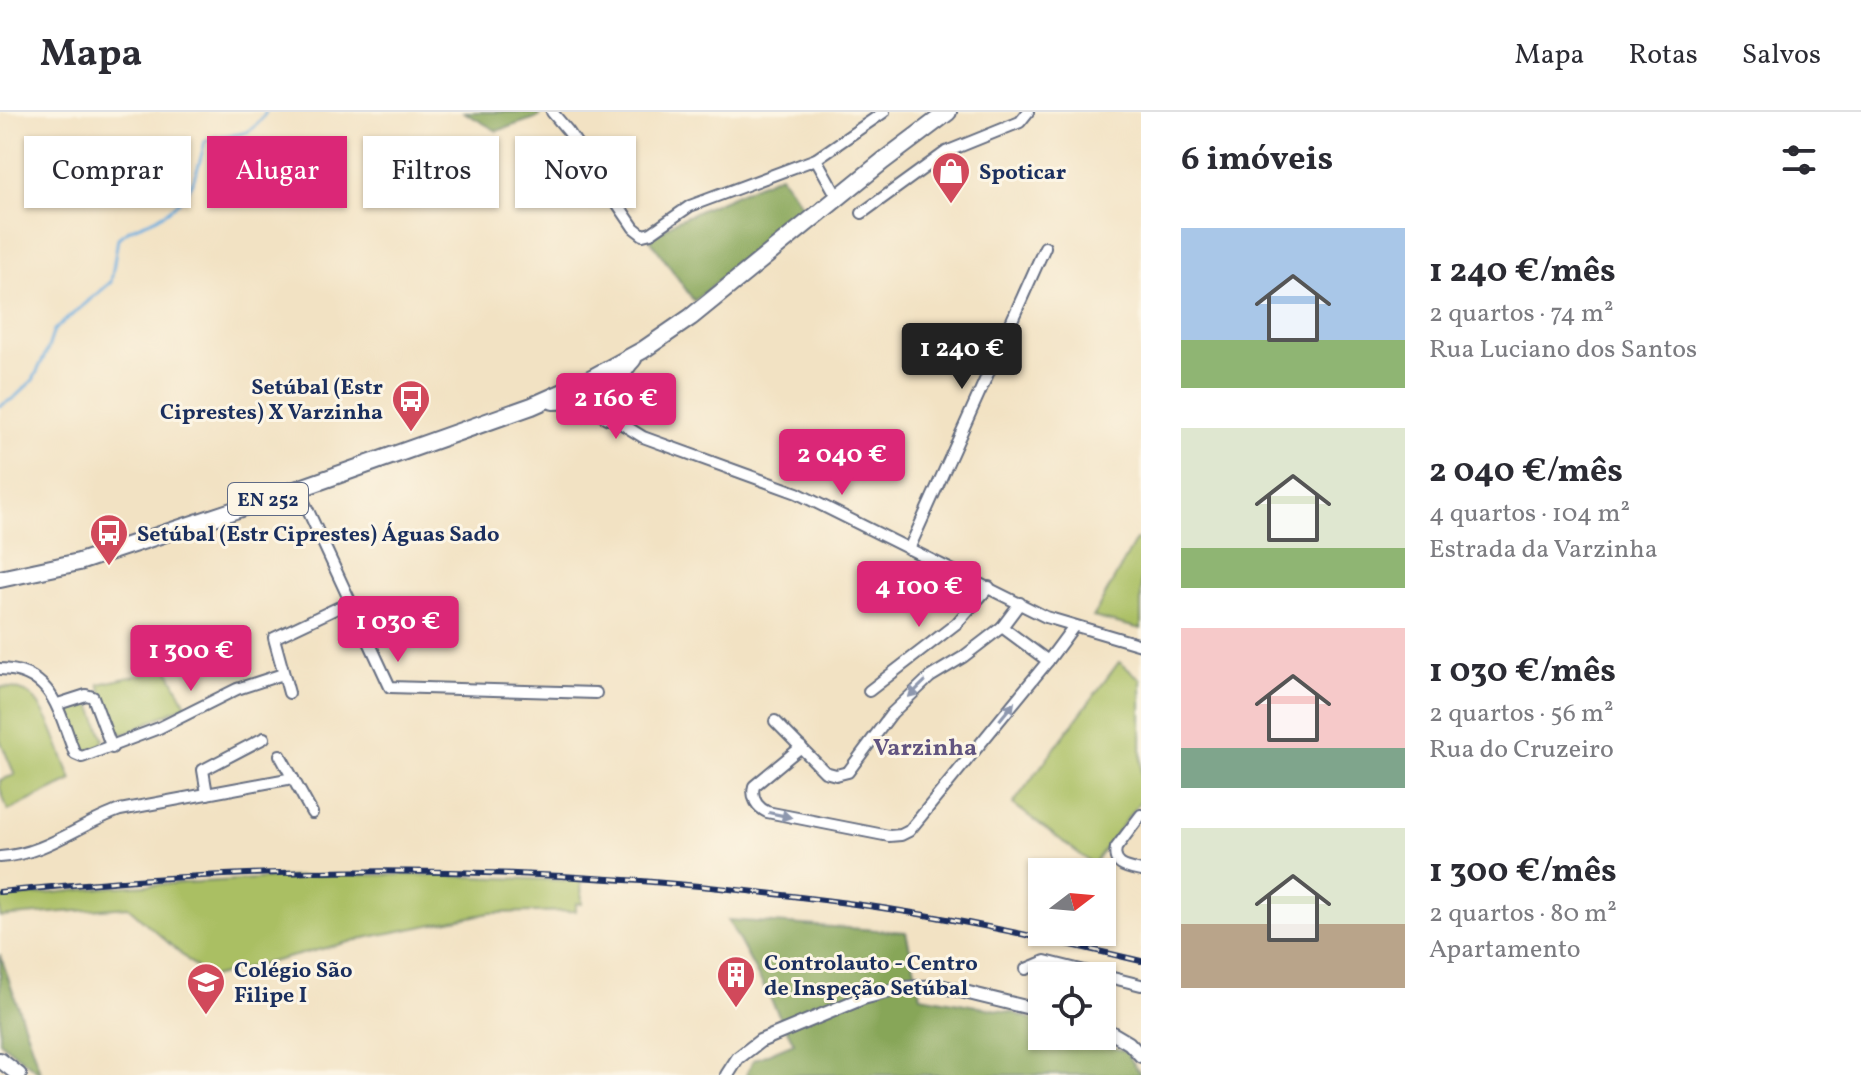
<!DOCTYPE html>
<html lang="pt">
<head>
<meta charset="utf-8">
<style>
  :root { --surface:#fff; --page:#f7f7f7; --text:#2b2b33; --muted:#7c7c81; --line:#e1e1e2; --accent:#db2777 }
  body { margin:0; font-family:Vollkorn,serif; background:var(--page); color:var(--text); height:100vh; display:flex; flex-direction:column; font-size:30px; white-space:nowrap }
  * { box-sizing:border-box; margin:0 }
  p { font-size:26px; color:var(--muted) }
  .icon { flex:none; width:44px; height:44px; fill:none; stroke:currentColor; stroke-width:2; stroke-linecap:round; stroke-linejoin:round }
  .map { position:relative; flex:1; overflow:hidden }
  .panel { display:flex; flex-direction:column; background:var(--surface); width:720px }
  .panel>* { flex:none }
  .guide { position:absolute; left:24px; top:24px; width:760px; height:72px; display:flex; gap:16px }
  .needle { width:52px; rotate:74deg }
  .buttons { position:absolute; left:1028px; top:746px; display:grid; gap:16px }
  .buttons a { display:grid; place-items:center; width:88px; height:88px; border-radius:0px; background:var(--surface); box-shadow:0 2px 6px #0004; font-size:40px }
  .price { position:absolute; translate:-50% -68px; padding:0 18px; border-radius:8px; background:var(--accent); color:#fff; font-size:26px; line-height:52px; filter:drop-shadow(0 2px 4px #0008) }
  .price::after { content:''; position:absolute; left:50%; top:48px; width:24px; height:18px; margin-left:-12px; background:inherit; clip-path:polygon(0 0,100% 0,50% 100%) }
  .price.selected { background:#222; color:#fff }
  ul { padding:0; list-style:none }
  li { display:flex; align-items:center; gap:24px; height:200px; padding:0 40px }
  li span { display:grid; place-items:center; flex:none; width:224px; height:160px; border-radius:0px; color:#555 }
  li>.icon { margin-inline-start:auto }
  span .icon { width:96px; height:96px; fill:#fffc; stroke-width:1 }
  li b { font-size:34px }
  h2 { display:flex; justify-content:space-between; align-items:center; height:96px; padding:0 40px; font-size:34px }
  .chip { padding:0 28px; border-radius:0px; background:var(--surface); box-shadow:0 2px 6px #0004; font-size:28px; line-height:72px }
  .chip.selected { background:var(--accent); color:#fff }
  header { display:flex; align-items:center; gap:48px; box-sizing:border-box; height:112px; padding:0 40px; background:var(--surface); border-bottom:2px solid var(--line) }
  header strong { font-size:38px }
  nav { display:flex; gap:44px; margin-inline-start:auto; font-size:28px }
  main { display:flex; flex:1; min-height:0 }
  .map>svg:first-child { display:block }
</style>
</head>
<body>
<header>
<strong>Mapa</strong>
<nav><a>Mapa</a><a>Rotas</a><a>Salvos</a></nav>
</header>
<main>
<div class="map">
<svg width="1141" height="963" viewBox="0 0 1141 963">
  <rect width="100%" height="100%" fill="#fcf5e5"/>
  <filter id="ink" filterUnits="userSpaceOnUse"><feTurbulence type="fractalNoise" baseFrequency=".0125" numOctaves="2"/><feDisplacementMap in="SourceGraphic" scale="16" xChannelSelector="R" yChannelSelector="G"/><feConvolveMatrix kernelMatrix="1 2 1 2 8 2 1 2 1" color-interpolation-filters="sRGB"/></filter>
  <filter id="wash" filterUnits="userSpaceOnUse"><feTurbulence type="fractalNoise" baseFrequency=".006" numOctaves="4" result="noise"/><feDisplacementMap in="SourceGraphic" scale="32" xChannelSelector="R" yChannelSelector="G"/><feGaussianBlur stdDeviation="1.8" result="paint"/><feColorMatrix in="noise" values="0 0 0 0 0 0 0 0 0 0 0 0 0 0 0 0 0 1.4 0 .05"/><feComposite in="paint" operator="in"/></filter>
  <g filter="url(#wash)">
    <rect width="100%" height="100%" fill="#f2e2c3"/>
    <!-- green -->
    <g fill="#aabf63" stroke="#627760" stroke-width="2">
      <path d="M1136,428H1141V517L1093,505Z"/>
      <path d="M1119,550L1141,567V688L1093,752L1013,692Z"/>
      <path d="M168,557L186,593L124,622L118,621L99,572Z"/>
      <path d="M0,575C10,576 21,576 30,583C50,600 61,643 72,668L8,699L0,676V668L15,663L0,628Z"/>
      <path d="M85,589L91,592L104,627L101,634L85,640L78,638L76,634L65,599L69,594Z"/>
      <path d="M327,763H424L581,769L582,792L576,791V799L490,801L369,825L208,866L128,795L0,805V786L13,785L112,775Z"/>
    </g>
    <!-- forest -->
    <g fill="#87a659" stroke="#516a5c" stroke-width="2">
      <path d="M464,0H540L539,5L497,19Z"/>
      <path d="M780,63L804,96L694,189L650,127L676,109Z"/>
      <path d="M728,808L906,820L921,884L1014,901L1042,911V924H1079L1126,940L1141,963H746L753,948L794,931Z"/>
      <path d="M0,842L41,962L0,930Z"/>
    </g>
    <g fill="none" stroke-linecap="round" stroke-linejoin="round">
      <!-- stream -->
      <path stroke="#69abde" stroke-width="3" d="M0,294L14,286L33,268L47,239L54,218L111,170L118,126C134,113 141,114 157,106C192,86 196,65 205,29C235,16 246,33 266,0"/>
    </g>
  </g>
  <g filter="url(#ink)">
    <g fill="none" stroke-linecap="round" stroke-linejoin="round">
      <!-- minor casing -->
      <g stroke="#666e81" stroke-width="14">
        <g id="minor">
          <path d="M552,0L568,19L634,116L643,123L651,121L690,94L816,47L884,0"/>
          <path d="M816,47L838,86"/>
          <path d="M862,101L946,40L1020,10L1028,0"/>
          <path d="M592,266L599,289L609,304L643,325L797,381L1046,505L1141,533"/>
          <path d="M593,266L616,293"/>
          <path d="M298,377L390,575L596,581"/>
          <path d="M909,437L1045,135"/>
          <path d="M1020,491L1002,515L1048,549L1074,514"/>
          <path d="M0,557C54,558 59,602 75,642L82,645L159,616L237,577L283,562"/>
          <path d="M869,579L957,511L989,475"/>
          <path d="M289,581L274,526L350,490"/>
          <path d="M58,592L86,583L93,585L112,636"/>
          <path d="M775,609L825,660L836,663L848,660L892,601L930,565L963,545L1002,515"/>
          <path d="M801,635L754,674C751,686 757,695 767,700L889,724L901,723L909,719L1048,549"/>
          <path d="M280,643L312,701"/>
          <path d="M207,682L203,658L264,626"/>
          <path d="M1141,703L1116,736C1112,754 1127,756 1141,759"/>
          <path d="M0,745C46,742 78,713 120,698L293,666"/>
          <path d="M1026,857L1045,849L1141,873"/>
        </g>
      </g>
      <!-- tertiary casing -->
      <g stroke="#666e81" stroke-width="16">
        <g id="tertiary">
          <path d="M1102,915L1129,931L1141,944"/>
          <path d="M727,963L738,946L760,929L863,886L902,876L940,874L1042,899"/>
        </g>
      </g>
      <!-- secondary casing -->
      <g stroke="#666e81" stroke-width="18">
        <path id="secondary" d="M0,948L19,963"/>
      </g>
      <!-- primary casing -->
      <g stroke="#666e81" stroke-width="20">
        <g id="primary">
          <path d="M553,289L579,288L609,304"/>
          <path d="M620,300C615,280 618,262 633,247"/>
          <path d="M0,467L79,450L298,377L532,294L577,274L643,238L691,205L883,49L948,0"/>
        </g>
      </g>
      <!-- minor -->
      <use href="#minor" stroke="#fff" stroke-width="10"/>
      <!-- tertiary -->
      <use href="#tertiary" stroke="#fff" stroke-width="12"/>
      <!-- secondary -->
      <use href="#secondary" stroke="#fff" stroke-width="14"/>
      <!-- primary -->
      <use href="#primary" stroke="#fff" stroke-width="16"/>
      <!-- rail casing -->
      <g stroke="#1b2f5e" stroke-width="6">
        <path id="rail" d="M0,780C278,750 555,752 832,789C937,802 1039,825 1141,849"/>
      </g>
      <!-- rail -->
      <use href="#rail" stroke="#fcf5e5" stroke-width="3" stroke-dasharray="9" stroke-linecap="butt"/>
    </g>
    <!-- one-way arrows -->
    <defs><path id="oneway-solid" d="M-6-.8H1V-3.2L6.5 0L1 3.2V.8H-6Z" transform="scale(2)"/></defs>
    <g fill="#8d97ae">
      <use href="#oneway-solid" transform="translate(917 577) rotate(136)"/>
      <use href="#oneway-solid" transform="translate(1007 599) rotate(-51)"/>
      <use href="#oneway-solid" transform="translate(780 703) rotate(12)"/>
    </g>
  </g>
  <!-- icons -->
  <defs>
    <g id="shop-pin" transform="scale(2)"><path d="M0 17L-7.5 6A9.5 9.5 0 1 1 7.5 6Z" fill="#d1495b" stroke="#fcf5e5"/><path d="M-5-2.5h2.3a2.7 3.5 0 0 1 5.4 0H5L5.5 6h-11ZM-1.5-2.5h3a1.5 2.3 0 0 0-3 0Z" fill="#fff"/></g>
    <g id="bus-pin" transform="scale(2)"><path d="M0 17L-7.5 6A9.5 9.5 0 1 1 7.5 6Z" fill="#d1495b" stroke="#fcf5e5"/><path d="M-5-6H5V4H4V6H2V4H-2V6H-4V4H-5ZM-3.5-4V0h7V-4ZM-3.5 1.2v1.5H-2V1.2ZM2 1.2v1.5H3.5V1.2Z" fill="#fff"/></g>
    <g id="building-pin" transform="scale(2)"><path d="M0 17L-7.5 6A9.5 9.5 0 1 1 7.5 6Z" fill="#d1495b" stroke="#fcf5e5"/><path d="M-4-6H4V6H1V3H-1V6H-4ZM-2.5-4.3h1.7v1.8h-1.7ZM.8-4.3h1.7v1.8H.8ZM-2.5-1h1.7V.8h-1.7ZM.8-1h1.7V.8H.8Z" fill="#fff"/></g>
    <g id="school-pin" transform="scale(2)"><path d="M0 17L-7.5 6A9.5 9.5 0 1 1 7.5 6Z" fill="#d1495b" stroke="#fcf5e5"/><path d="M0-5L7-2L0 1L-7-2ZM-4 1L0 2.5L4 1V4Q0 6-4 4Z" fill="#fff"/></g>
  </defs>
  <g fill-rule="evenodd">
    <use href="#shop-pin" x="951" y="59"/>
    <use href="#bus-pin" x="411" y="287"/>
    <use href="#bus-pin" x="109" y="421"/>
    <use href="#building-pin" x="736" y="863"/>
    <use href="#school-pin" x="206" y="870"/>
  </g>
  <g text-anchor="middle" stroke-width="6" stroke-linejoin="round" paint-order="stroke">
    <!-- shield labels -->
    <rect fill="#fcf5e5" stroke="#5e6a86" stroke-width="2" x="228" y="371" width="80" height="32" rx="6"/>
    <g font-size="20" font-weight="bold" fill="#1b2f5e">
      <text x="268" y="394">EN 252</text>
    </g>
    <!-- poi labels -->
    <g font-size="22" font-weight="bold" fill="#1b2f5e" stroke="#fcf5e5" text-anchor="start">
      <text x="979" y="67">Spoticar</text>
      <text x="383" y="282" text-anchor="end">Setúbal (Estr<tspan x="383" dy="25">Ciprestes) X Varzinha</tspan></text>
      <text x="137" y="429">Setúbal (Estr Ciprestes) Águas Sado</text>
      <text x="764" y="858">Controlauto - Centro<tspan x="764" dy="25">de Inspeção Setúbal</tspan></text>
      <text x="234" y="865">Colégio São<tspan x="234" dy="25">Filipe I</tspan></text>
    </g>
    <!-- neighbourhood labels -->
    <g font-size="24" font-weight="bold" fill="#615480" stroke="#fcf5e5">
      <text x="925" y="643">Varzinha</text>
    </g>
  </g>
</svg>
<div class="buttons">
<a><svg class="needle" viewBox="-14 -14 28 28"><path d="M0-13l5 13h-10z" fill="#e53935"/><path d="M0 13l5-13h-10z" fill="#7c7c81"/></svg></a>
<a><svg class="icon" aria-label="locate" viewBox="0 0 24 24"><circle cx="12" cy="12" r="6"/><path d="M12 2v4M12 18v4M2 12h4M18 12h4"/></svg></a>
</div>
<b class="price selected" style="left:962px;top:279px">1 240 €</b>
<b class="price" style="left:616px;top:329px">2 160 €</b>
<b class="price" style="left:842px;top:385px">2 040 €</b>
<b class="price" style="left:919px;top:517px">4 100 €</b>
<b class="price" style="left:398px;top:552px">1 030 €</b>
<b class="price" style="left:191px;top:581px">1 300 €</b>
<div class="guide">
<a class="chip">Comprar</a>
<a class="chip selected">Alugar</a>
<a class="chip">Filtros</a>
<a class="chip">Novo</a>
</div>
</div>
<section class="panel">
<h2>6 imóveis<svg class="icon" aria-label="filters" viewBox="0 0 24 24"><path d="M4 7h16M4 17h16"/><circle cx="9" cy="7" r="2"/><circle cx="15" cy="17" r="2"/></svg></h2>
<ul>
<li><span style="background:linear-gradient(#a9c7e8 70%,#8fb573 0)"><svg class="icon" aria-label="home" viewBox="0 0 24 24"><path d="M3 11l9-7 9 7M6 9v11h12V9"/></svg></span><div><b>1 240 €/mês</b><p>2 quartos · 74 m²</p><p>Rua Luciano dos Santos</p></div></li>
<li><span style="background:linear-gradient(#dfe7d0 75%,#8fb573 0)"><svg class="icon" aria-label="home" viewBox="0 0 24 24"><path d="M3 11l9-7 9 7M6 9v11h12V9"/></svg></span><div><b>2 040 €/mês</b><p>4 quartos · 104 m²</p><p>Estrada da Varzinha</p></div></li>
<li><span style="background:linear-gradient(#f6c9c9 75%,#7fa58c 0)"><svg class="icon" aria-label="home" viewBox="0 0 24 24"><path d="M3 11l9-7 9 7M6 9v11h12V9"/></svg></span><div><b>1 030 €/mês</b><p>2 quartos · 56 m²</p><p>Rua do Cruzeiro</p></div></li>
<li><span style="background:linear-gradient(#dfe7d0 60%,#b9a48a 0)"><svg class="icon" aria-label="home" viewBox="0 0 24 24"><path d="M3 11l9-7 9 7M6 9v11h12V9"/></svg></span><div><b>1 300 €/mês</b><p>2 quartos · 80 m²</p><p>Apartamento</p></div></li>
</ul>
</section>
</main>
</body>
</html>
